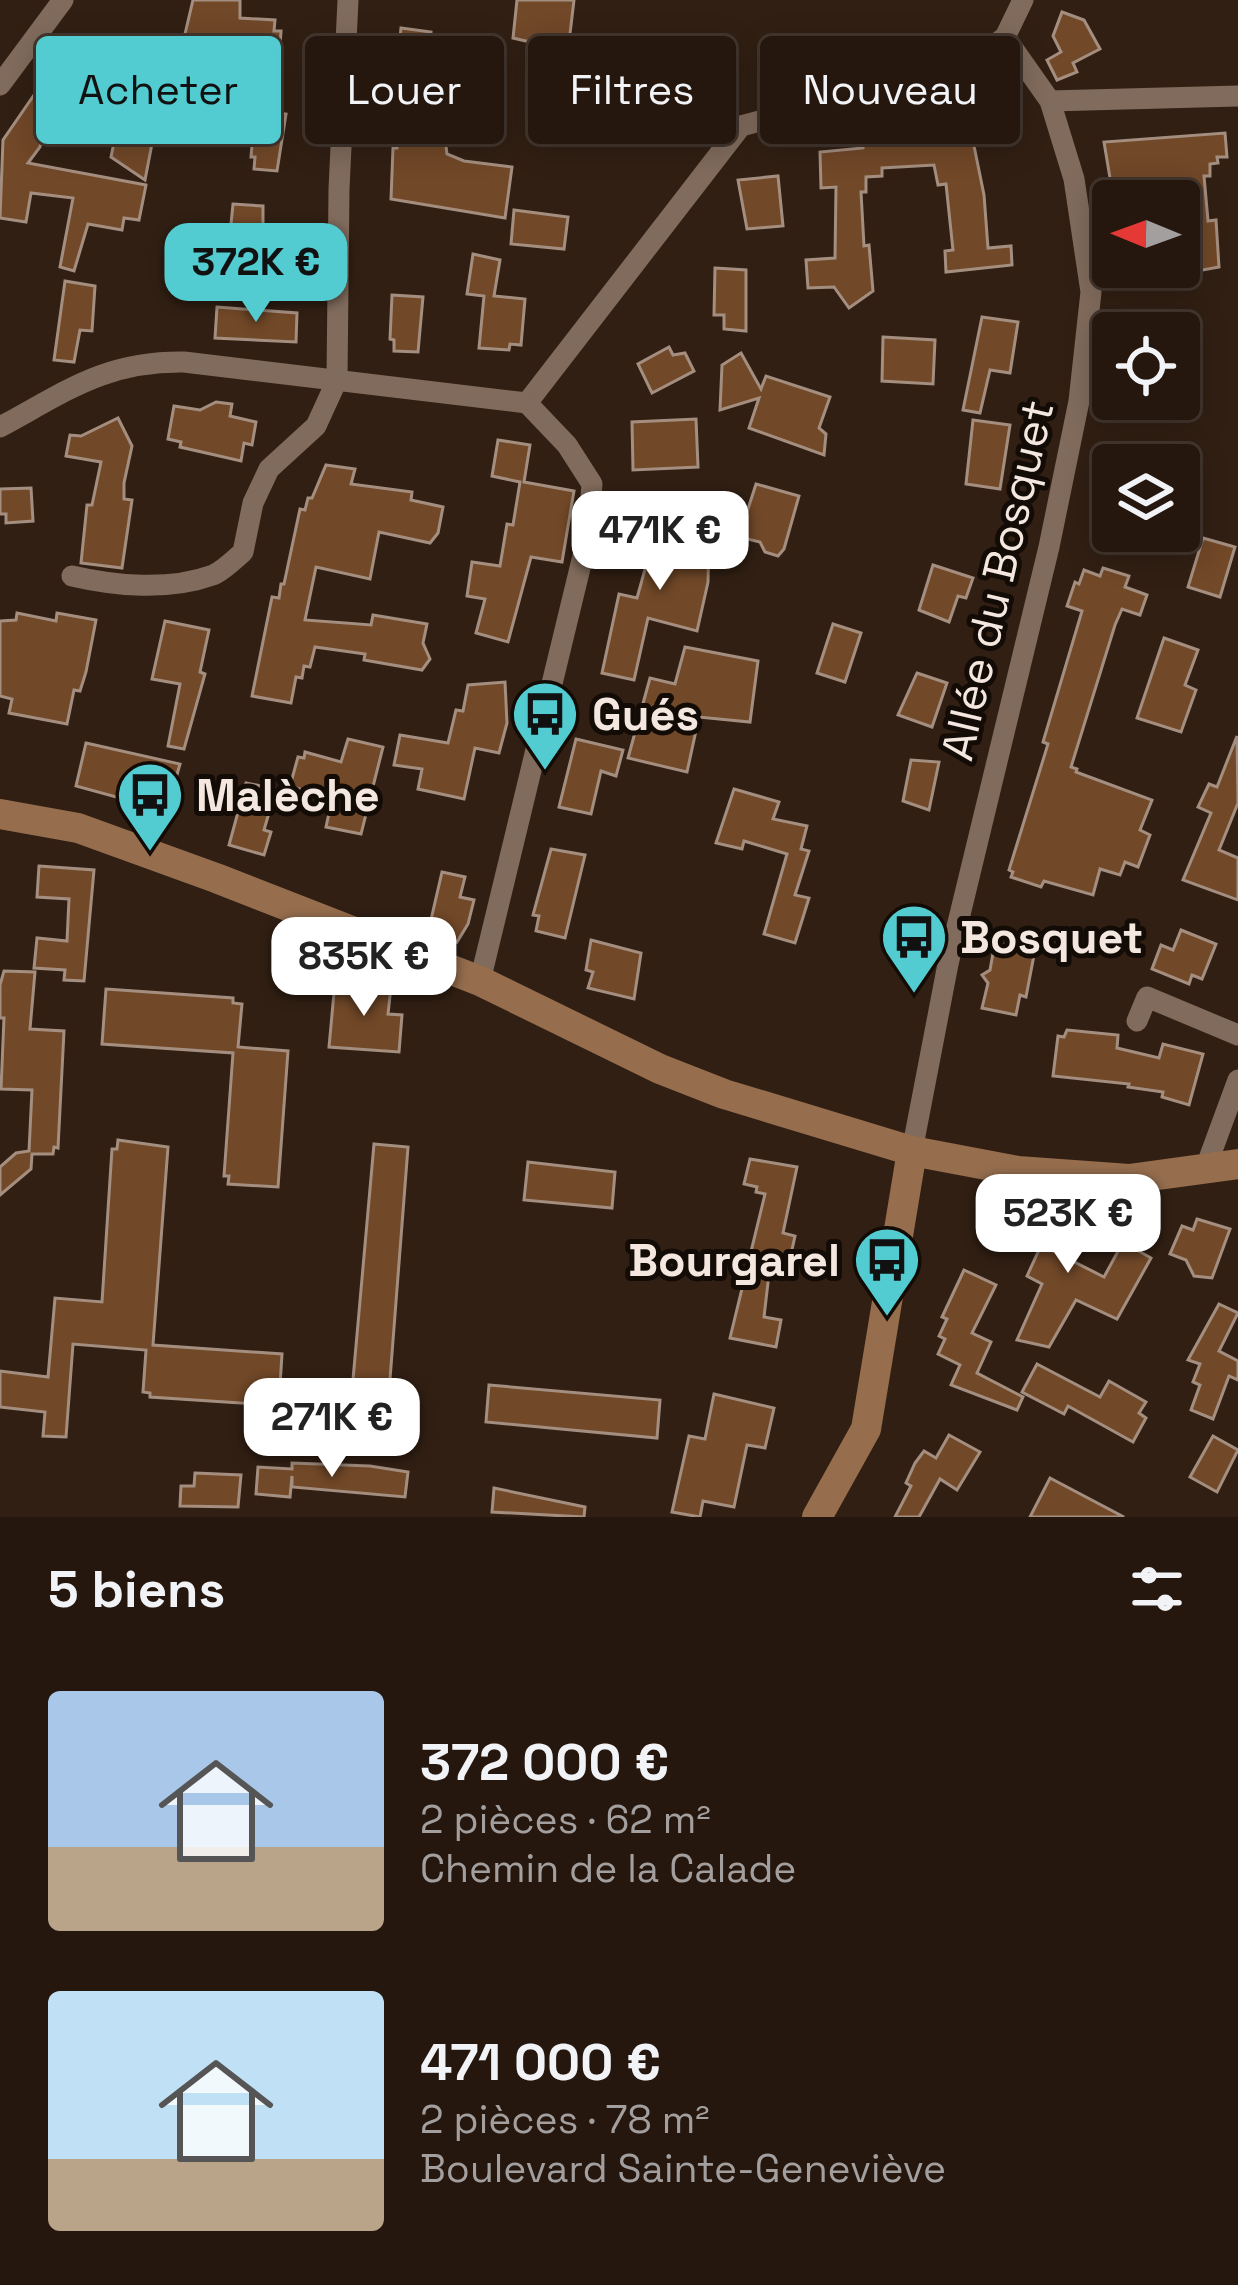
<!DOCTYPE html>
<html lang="fr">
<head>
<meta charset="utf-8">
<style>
  :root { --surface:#25170e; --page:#31241c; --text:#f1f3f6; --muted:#a39f9e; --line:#42362e; --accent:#52ccd0 }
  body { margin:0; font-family:"Space Grotesk",sans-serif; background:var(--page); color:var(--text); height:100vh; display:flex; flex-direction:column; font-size:45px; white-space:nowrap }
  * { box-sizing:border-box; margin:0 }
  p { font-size:39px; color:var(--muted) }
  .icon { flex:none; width:66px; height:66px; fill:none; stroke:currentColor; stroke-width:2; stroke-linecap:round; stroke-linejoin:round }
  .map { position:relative; height:1517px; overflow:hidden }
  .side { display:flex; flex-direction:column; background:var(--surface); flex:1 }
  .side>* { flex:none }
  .top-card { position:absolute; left:36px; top:36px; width:1167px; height:108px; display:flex; gap:24px }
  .needle { width:78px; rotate:271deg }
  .fabs { position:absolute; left:1092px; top:180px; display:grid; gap:24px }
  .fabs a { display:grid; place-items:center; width:108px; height:108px; border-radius:12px; background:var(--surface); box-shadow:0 6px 30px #0003,0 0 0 3px var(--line); font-size:60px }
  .price { position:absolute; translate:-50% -102px; padding:0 27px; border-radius:24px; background:#fff; color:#222; font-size:39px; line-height:78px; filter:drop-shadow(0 3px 6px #0008) }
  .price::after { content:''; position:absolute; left:50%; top:72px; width:36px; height:27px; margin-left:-18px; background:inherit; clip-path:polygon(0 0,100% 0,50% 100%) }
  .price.current { background:var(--accent); color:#111 }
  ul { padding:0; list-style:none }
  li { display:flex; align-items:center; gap:36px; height:300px; padding:0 48px }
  li span { display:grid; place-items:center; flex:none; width:336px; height:240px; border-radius:12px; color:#555 }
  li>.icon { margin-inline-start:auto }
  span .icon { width:144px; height:144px; fill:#fffc; stroke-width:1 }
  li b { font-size:51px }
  h2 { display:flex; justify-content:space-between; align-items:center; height:144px; padding:0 48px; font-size:51px }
  .pill { padding:0 42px; border-radius:12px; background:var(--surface); box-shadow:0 6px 30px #0003,0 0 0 3px var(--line); font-size:42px; line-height:108px }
  .pill.current { background:var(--accent); color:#111 }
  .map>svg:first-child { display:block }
</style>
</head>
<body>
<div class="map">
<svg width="1238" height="1517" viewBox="0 0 1238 1517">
  <rect width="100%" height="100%" fill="#311f13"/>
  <!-- building -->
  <g fill="#714828" stroke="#a48e7f" stroke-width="3">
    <path d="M193,0H240V18L275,20L274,31H281L279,64L252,63L251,80L227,78L229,60L181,51Z"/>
    <path d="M517,0H574L568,51L513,38Z"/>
    <path d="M1062,12L1084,20L1100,49L1073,63L1077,72L1057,80L1047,60L1061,52L1053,36Z"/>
    <path d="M401,28L431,32L430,43L442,44L431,122L439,123L438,139H445L447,154L464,161L512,167L505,218L391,199L393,148H397L405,85L395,84Z"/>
    <path d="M623,49L633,66L682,75L673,126L617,121L621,81L611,79L601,62Z"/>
    <path d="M65,50L97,71L59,122L46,113L40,147L28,163L146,185L139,220L124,218L122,230L88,224L74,271L60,267L73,198L31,193L26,222L0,218L3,140Z"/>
    <path d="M107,78L147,83L146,89L155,90L154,97H161L145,180L111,157L122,104L103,100Z"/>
    <path d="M255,111L286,114L277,171L254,169L255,157H251Z"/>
    <path d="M986,111L990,138L973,141L984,195L988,248L1011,246L1012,265L946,272L945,251L953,250L946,184L938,185L934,165L882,168V176L866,177V192H861L864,246L869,245L873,291L849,308L834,287L808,288L806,260L835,258L836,187L821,188L820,152L863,148V140L914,137V131L941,126L940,119Z"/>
    <path d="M1225,133L1227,157H1217L1218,163L1210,164V176H1204L1208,221L1216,220L1219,267L1186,273L1179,201H1117V184H1111L1104,142Z"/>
    <path d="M778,176L783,226L747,229L738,180Z"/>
    <path d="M233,204L263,206V258L228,254Z"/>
    <path d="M514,210L568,217L564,249L511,244Z"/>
    <path d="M196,250L228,254L225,294L193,292Z"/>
    <path d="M473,254L500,260L494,296L525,299L521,345L510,344L509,350L479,348L484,296L467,294Z"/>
    <path d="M715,268L746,270V331L724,329V315H714Z"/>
    <path d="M65,281L95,286L92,331L80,330L74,362L54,360Z"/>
    <path d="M392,295L423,297L418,352L394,351V340L390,339Z"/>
    <path d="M217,307L297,313L296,342L215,338Z"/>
    <path d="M982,317L1018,322L1010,373L990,370L980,413L963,410Z"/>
    <path d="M883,337L935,340L933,384L882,381Z"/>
    <path d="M669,347L673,355L685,353L694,371L652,393L638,364Z"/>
    <path d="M741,353L761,389L766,376L830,397L819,428L826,434L824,455L749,428L759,398L720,410L722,365Z"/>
    <path d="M216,402L232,404L230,416L256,422L252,445L244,443L241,461L180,447L181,442L168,439L174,406L200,410Z"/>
    <path d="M118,418L132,446L124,483V499L132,500L122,568L81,563L87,505H92L101,462L66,456L70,435L81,436Z"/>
    <path d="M696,419L698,467L633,470L632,422Z"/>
    <path d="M973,420L1010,425L1000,489L966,484Z"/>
    <path d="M498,440L530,445L524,482L574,491L562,562L531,557L508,642L476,633L485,599L467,596L472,562L500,566L507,524L513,525L520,482L492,476Z"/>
    <path d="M326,465L355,469L351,484L412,492L411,500L443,507L438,533L430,543L379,532L370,579L316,567L305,620L371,625L373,615L427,624L423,643L430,659L422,670L364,660L365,654L315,647L310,667L304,666L302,678L296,677L291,703L252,696L272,597L279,598L281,584H284L300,509L305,510L308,498H312Z"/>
    <path d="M756,484L799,496L784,549L778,556L765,552L760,542L739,537Z"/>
    <path d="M31,488L33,521L6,523V514H0V489Z"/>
    <path d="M646,520L709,535L708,582L697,631L648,618L634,680L602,673L619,594L637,598L649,555L639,552Z"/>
    <path d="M1203,538L1235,547L1220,597L1188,587Z"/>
    <path d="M933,565L973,578L966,598L958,596L949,622L919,610Z"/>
    <path d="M1103,568L1129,576L1125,587L1147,595L1140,615L1122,609L1115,625L1071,767L1077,769L1076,772L1152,800L1140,830L1150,835L1138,867L1125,862L1120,875L1100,869L1093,895L1044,881L1041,887L1011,877L1013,872L1009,870L1048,744L1043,742L1082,611L1067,606L1075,582L1079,584L1084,570L1100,576Z"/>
    <path d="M17,613L56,621L57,613L96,620L86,672L80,691L74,690L67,724L9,713L12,699L0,696V621L16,620Z"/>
    <path d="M165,621L209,630L200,672L205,674L184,749L168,746L180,684L152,679Z"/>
    <path d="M833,624L861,633L845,682L817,673Z"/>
    <path d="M1164,638L1198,650L1185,685L1196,690L1181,732L1137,718Z"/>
    <path d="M685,647L758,661L750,722L699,717L687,772L628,758L650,678L675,684Z"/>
    <path d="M917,673L947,683L932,727L898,715Z"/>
    <path d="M505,682L507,723L499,753L475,748L464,799L418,789L422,769L394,765L400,735L448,743L456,710L463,711L468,685Z"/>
    <path d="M1237,736L1238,803L1219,850L1238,858V900L1183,880L1211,813L1198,807L1209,784L1217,787Z"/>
    <path d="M348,739L383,747L361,834L326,827L332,799L290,786L298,757L304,758L305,752L341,762Z"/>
    <path d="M576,739L623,750L616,776L601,771L591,814L559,807Z"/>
    <path d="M86,743L180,764L174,785L169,784L160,822L139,817L142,804L76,786Z"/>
    <path d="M911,760L939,762L929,810L903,801Z"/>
    <path d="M246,783L276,789L264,830L271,832L264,855L229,845Z"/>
    <path d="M734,789L779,802L773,819L807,826L801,849L809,851L795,895L809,898L795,943L764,934L787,854L744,841L742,849L716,843Z"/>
    <path d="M551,849L585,855L565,938L536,931L539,916L533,915Z"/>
    <path d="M39,866L94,870L84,981L64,980L65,970L34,968L37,938L67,941L69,899L37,897Z"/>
    <path d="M442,872L465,877L460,897L474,900L468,924L457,942L441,926L430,924Z"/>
    <path d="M1181,930L1216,944L1202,979L1192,975L1189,984L1152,969L1161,945L1173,950Z"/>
    <path d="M591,940L641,953L634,999L588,988L593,972L586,970Z"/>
    <path d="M995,942L1034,955L1026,997L1020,995L1016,1015L982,1008L988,983L982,975L990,970Z"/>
    <path d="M4,971L35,972L30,1029L64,1031L58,1148L54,1147L53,1154H32L31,1169L0,1195V1167L16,1153L29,1151L32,1090L1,1089L4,1018H0V985Z"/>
    <path d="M335,982L391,987L388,1014L402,1015L399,1052L329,1047Z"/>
    <path d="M106,989L233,998V1003L242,1004L238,1047L288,1051L278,1187L228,1184L229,1176H224L233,1053L102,1044Z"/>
    <path d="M1067,1030L1118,1035L1117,1048L1159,1058L1163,1044L1203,1054L1189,1105L1162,1097L1163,1092L1128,1087L1129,1084L1053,1076L1058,1036L1064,1037Z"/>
    <path d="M118,1140L168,1147L153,1345L282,1354L279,1401H272V1405L150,1397V1393L143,1392L146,1350L73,1344L66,1437L43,1436L45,1412L0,1407V1371L48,1377L55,1298L102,1302L112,1149H117Z"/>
    <path d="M374,1144L408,1147L388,1405L351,1402Z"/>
    <path d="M750,1159L797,1167L783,1233L795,1236L786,1277L769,1274L764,1317L781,1320L776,1347L730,1338L765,1194L756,1192L757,1187L744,1184Z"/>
    <path d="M528,1162L615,1172L612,1208L524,1200Z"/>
    <path d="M1023,1196L1056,1214L1049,1226L1056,1231L1047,1248L1104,1277L1123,1242L1151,1258L1117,1319L1076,1300L1049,1347L1017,1340L1042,1284L1027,1276L1039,1250L1002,1228Z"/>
    <path d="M1197,1219L1230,1229L1212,1278L1194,1276L1186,1260L1170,1254L1182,1226L1193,1230Z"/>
    <path d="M964,1270L996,1285L972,1333L991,1342L977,1373L1023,1397L1017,1410L951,1385L960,1365L938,1354L945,1339L939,1336L947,1319L942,1317Z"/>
    <path d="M1219,1304L1238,1313L1219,1351L1238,1361V1380L1229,1376L1213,1419L1191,1410L1200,1385L1193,1382L1200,1364L1188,1360Z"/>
    <path d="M1037,1364L1100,1397L1109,1381L1146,1402L1139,1413L1146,1418L1133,1442L1068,1406L1064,1414L1022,1392Z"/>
    <path d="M489,1385L660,1400L657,1438L486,1422Z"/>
    <path d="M714,1394L774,1408L765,1448L747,1445L734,1507L703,1501L700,1517L672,1512L689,1436L705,1439Z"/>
    <path d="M949,1435L980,1452L957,1490L940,1479L919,1517H895L911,1486L906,1483L915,1463L924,1451L936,1458Z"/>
    <path d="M1213,1436L1238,1450L1217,1492L1190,1477Z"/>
    <path d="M292,1463L370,1466L408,1472L405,1497L292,1487V1476L290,1497L256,1494L258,1467L292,1469Z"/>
    <path d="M195,1473L241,1475L238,1507L180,1506L181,1486H194Z"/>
    <path d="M1050,1478L1124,1517H1030Z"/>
    <path d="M494,1488L585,1507L584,1517L492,1512Z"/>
  </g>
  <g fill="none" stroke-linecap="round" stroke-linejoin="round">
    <!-- street -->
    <g stroke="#806b5c" stroke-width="21">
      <path d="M0,85L63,0"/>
      <path d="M1050,101L1238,96"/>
      <path d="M527,403L741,126L965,67L1005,37L1023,0"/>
      <path d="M0,427C67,391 105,361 184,362L527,403"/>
      <path d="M72,576C115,586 169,591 213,575C223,571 234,560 243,552L253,503L269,469L316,426L337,380L339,189L348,0"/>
      <path d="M480,981L588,535L592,484L567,445L527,403"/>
      <path d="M1137,1021L1147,997L1238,1035"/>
      <path d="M912,1151L948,964L1049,547L1079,401L1091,292L1074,179L1050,101L1005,37"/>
      <path d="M1212,1168L1210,1156L1238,1080"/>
    </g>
    <!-- secondary -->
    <g stroke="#966e4e" stroke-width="30">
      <path d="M0,814L78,828L216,878L480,981L660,1069L724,1094L912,1151L1018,1171L1129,1179L1238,1164"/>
      <path d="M817,1517L866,1429L912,1151"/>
    </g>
  </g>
  <!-- icons -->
  <defs>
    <g id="bus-pin" transform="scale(3.45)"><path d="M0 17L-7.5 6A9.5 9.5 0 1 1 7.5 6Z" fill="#52ccd0" stroke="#130b06"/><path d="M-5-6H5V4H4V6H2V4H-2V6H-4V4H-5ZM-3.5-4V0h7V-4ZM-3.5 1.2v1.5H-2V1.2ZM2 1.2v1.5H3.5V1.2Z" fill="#111"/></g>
  </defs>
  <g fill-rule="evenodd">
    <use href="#bus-pin" x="545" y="714"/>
    <use href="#bus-pin" x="150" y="795"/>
    <use href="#bus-pin" x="914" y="937"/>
    <use href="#bus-pin" x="887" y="1260"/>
  </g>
  <g text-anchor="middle" stroke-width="10" stroke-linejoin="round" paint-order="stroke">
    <!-- street labels -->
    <g font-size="45" fill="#f3e7df" stroke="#130b06">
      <text transform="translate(997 580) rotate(-77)" y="16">Allée du Bosquet</text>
    </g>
    <!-- poi labels -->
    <g font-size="45" font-weight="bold" fill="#f3e7df" stroke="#130b06" text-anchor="start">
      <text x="592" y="730">Gués</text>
      <text x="196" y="811">Malèche</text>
      <text x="960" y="953">Bosquet</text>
      <text x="840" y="1276" text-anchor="end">Bourgarel</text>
    </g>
  </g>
</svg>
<div class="fabs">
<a><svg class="needle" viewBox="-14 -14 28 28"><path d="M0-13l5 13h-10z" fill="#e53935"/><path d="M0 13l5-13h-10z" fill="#a39f9e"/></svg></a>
<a><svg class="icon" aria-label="locate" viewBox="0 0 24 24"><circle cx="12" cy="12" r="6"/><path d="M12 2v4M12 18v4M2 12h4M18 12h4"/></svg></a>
<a><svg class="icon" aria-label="layers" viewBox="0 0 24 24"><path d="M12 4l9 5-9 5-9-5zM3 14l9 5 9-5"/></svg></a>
</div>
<b class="price current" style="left:256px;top:325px">372K €</b>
<b class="price" style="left:660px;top:593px">471K €</b>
<b class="price" style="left:364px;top:1019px">835K €</b>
<b class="price" style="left:1068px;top:1276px">523K €</b>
<b class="price" style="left:332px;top:1480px">271K €</b>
<div class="top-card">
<a class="pill current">Acheter</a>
<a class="pill">Louer</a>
<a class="pill">Filtres</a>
<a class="pill">Nouveau</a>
</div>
</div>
<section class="side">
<h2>5 biens<svg class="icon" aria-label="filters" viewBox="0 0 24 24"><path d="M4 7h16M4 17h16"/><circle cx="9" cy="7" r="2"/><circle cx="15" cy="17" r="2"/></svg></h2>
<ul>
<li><span style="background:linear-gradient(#a9c7e8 65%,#b9a48a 0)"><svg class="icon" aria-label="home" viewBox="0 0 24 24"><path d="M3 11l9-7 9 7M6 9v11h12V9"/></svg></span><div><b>372 000 €</b><p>2 pièces · 62 m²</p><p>Chemin de la Calade</p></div></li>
<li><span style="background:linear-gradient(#bfe0f5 70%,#b9a48a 0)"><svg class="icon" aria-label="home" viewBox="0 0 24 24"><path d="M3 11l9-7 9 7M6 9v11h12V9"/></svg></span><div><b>471 000 €</b><p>2 pièces · 78 m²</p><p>Boulevard Sainte-Geneviève</p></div></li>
</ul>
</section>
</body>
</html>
